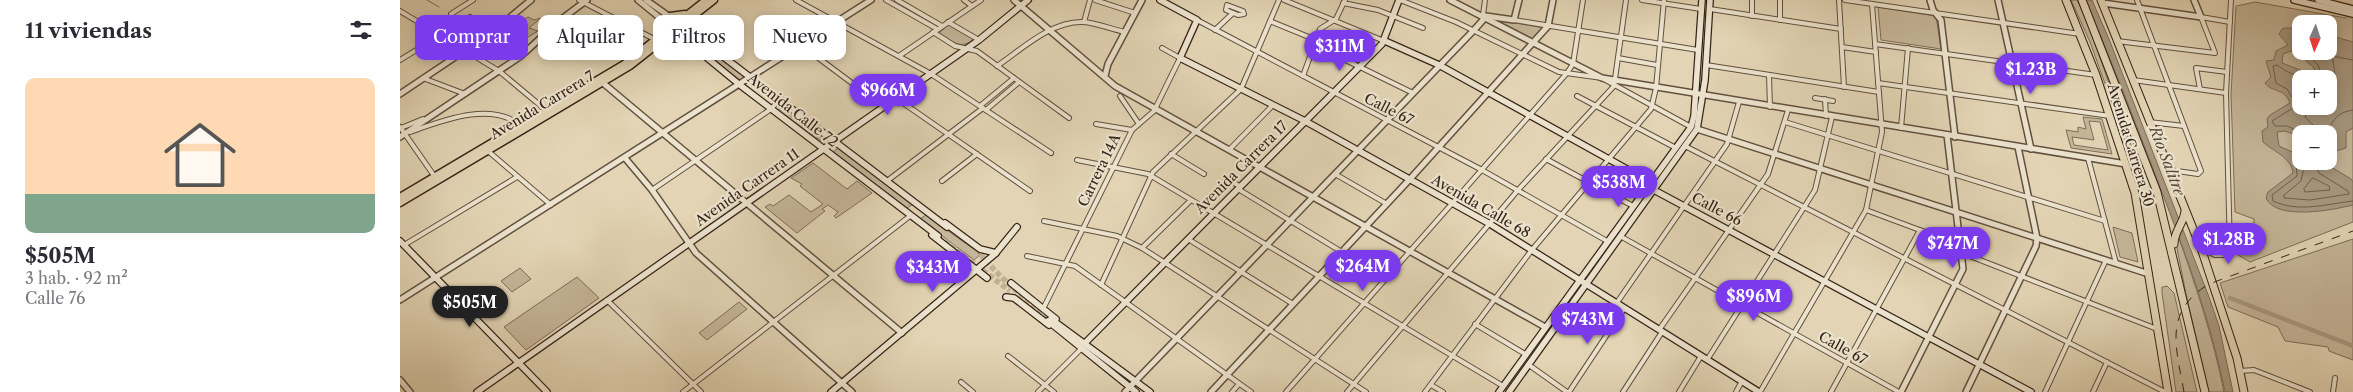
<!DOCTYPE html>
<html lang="es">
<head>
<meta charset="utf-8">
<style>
  :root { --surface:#fff; --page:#f2f2f3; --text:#2b2b33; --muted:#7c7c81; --line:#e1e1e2; --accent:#7c3aed }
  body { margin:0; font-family:"Libre Caslon Text",serif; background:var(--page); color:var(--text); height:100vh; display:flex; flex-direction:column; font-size:19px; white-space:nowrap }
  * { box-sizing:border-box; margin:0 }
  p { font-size:16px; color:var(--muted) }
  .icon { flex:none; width:28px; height:28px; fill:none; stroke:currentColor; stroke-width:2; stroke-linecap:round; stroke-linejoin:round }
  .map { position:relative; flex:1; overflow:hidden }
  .details { display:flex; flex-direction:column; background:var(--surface); width:400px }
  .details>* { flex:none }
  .top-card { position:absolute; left:15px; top:15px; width:475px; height:45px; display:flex; gap:10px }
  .needle { width:32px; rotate:183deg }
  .buttons { position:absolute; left:1892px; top:15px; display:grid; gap:10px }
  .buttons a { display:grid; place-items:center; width:45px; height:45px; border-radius:10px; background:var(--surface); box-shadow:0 2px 12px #0003; font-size:25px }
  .price { position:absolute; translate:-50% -42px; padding:0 11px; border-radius:18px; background:var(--accent); color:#fff; font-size:16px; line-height:32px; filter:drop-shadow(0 1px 2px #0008) }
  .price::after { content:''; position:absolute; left:50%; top:30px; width:15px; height:11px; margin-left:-8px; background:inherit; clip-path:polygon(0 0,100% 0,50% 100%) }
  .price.on { background:#222; color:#fff }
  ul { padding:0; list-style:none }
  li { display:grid; align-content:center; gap:10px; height:265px; padding:0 25px }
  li+li { border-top:1px solid var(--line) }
  li span { display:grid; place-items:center; height:155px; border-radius:10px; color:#555 }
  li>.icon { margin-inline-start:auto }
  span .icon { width:90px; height:90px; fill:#fffc; stroke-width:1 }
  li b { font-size:21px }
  h2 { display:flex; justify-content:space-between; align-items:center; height:60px; padding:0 25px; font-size:21px }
  .tag { padding:0 18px; border-radius:10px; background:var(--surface); box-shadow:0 2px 12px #0003; font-size:18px; line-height:45px }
  .tag.on { background:var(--accent); color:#fff }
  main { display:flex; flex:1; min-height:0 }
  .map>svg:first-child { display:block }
</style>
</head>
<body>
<main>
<section class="details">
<h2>11 viviendas<svg class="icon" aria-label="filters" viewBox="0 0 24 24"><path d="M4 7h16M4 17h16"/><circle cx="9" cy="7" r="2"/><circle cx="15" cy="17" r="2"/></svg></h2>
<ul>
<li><span style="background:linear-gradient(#ffd9b3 75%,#7fa58c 0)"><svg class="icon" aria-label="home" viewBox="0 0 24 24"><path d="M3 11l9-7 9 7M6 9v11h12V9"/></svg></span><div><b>$505M</b><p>3 hab. · 92 m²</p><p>Calle 76</p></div></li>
</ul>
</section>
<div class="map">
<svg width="1953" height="392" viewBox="0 0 1953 392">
  <rect width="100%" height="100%" fill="#e2d4b4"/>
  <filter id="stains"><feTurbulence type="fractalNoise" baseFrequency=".004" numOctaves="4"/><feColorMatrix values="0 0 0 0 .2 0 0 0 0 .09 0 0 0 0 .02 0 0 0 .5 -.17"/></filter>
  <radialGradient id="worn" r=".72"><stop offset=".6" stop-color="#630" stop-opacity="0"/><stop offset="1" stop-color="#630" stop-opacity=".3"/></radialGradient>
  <!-- green -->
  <g fill="#c5b699" stroke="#7e6d58" fill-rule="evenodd">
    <path d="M1671,0H1677L1687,21L1739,168L1735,167L1690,42Z"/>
    <path d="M1855,2L1946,18L1950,15L1953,16V222L1850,262L1838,255L1837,244L1853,249L1854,219L1835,212L1831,94L1836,6ZM1901,24H1929V51H1901ZM1901,79H1929V106H1901ZM1901,134H1929V161H1901Z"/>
    <path d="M1478,7L1536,16L1541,49L1481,40Z"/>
    <path d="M76,17L95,24L82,36L75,32L72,34L67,31L71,28L66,23Z"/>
    <path d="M128,17L134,20L141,18L129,28L138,31L128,37L121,32L105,44L104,41L107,38L105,37L125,24L122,21Z"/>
    <path d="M1104,21L1144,28L1131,40L1102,23Z"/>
    <path d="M548,25H551L575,39C560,50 552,42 539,33Z"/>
    <path d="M283,31L298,40L346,76L340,80L279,34Z"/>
    <path d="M383,106L425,138L421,141L378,110Z"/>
    <path d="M1683,117L1702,119L1712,154L1671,148L1666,130L1678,132V127L1686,129ZM1689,121L1700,122L1708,150L1674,145L1672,137L1694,140Z"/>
    <path d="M438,148L513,204L507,208L432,153Z"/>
    <path d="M413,163L447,189L457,181L472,193L436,218L434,216L438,212L428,205L422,209L425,211L397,233L365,207L370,204L373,206L389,195L411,212L423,204L400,186L402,184L391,178Z"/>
    <path d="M526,215L575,250L580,255L574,260L520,219Z"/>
    <path d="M1713,227L1732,233L1738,262L1720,257Z"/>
    <path d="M1777,233C1796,286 1813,337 1824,392H1809L1786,294L1776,243Z"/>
    <path d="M1953,239V360L1929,351L1928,347L1885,341L1878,327L1828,307L1820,283Z"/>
    <path d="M120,268L131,279L112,292L101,281Z"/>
    <path d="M177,277L199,298L126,350L104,327Z"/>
    <path d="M1767,286L1774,293L1797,392H1776L1762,293V287Z"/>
    <path d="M339,302L347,309L307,340L299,333Z"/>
  </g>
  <!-- water -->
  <g fill="#a8987f" stroke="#7b6a56" fill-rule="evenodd">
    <path d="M1686,0H1692L1709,39L1809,297L1819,326L1833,392H1825C1811,322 1787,257 1761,190C1737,126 1712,63 1686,0Z"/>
    <path d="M1886,28H1901V51H1929V35L1953,42V128L1946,132V148L1936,151L1929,150V134H1901V137L1885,131L1877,132L1879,146L1901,156V161L1923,162L1951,179L1953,182V205C1933,210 1876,221 1866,198L1868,192L1893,173C1891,157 1874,152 1863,142L1862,131L1868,127L1867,119L1870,115L1890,103C1884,87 1872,93 1865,83L1871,77L1866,61L1874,60L1876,51L1888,45L1879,34L1882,29ZM1894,50L1914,68L1915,73H1908L1882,63L1883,54ZM1901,79H1929V106H1901Z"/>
  </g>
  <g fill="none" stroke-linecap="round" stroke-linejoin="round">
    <!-- shore -->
    <g stroke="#705e4c" stroke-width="1">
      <path d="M1904,51L1918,65L1921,74C1909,83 1887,73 1877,65L1873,66L1876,83L1887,89L1895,102L1893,108L1872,121L1875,126H1887L1905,134"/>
      <path d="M1929,86L1935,73L1932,56L1953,60"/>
      <path d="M1909,106L1905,117L1921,133C1934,129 1930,113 1953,110"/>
      <path d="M1901,161L1896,162L1897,176L1872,195L1873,201C1899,213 1926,204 1953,201"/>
      <path d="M1911,161L1904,167L1901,181L1884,195V198L1910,200L1949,194L1948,191L1919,173L1913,161"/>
      <path d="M1913,178L1929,186L1930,190L1905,192L1904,189Z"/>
    </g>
    <!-- stream -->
    <path stroke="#7b6a56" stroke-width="1" d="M27,0L39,7"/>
    <!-- canal -->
    <path stroke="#a8987f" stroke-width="4.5" d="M1830,298L1953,346"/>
    <!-- secondary-tunnel -->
    <g stroke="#c0b195" stroke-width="5.5" stroke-dasharray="5.5 2.5" stroke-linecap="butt">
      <path d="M538,236L610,291"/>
      <path d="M575,248C598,276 622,297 651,319"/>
    </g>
    <!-- minor casing -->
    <g stroke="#62503f" stroke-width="6">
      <g id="minor">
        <path d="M179,0L256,40"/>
        <path d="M396,0L531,74L651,153"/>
        <path d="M486,0L537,29"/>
        <path d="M497,0L542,26"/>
        <path d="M564,0L572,6"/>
        <path d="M695,0L735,13"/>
        <path d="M884,0L984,41"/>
        <path d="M1000,0L1056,22L1159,72L1202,78L1291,127"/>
        <path d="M1242,0L1301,9"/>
        <path d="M1352,0V16"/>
        <path d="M1380,0V20"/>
        <path d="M1439,0L1444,87"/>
        <path d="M1445,0L1680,34"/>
        <path d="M1737,0L1801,171L1798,174L1770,170"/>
        <path d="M943,3L978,10L1023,28"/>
        <path d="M827,5L843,11L844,14L838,15L826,10Z"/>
        <path d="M1310,9L1441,29"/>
        <path d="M0,11L99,71L147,111"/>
        <path d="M51,14L73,0"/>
        <path d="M1083,15L1085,0"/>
        <path d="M1801,17L1830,22"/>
        <path d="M797,20L1082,170L1207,241"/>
        <path d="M1114,20L1298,50"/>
        <path d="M870,21L916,40"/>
        <path d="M548,22L579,40"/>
        <path d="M684,22L690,0"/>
        <path d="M815,30L833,13"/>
        <path d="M533,32L555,46L577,51L669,118"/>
        <path d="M1717,41L1815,53L1801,17"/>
        <path d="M1475,44L1696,75"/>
        <path d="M401,45L484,107"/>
        <path d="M915,45L1013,93"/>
        <path d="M1442,47L1476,52"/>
        <path d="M499,56L581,0"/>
        <path d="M1218,58L1257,65"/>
        <path d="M0,60L70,17"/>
        <path d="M1306,65L1479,92"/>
        <path d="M597,66C622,49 651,21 683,22C697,23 711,29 725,32"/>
        <path d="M1369,75L1370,107"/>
        <path d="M903,76L920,29L936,19L945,0"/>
        <path d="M23,78L65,94"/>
        <path d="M1733,80L1826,93"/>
        <path d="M1478,83L1710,116"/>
        <path d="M1800,89L1796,68L1827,72"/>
        <path d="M720,96L739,124"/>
        <path d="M1177,96L1276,148"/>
        <path d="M496,98L630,191"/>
        <path d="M1415,98L1433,101"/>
        <path d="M1425,99L1426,116"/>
        <path d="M580,106L614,78"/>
        <path d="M586,110L619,82"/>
        <path d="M1385,122L1705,221"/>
        <path d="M1749,122L1784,126"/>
        <path d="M696,124L732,130"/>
        <path d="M0,127L35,177"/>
        <path d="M1,128L23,119"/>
        <path d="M1501,128L1508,48"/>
        <path d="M10,132C44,120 91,101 122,126"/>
        <path d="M1285,146L1765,392"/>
        <path d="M829,150L873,105"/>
        <path d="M88,151L151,205"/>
        <path d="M771,154L804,174"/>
        <path d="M1688,158L1716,263"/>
        <path d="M1146,159L1233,206"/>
        <path d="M677,160L748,174L1103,386"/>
        <path d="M935,174L987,204"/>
        <path d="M825,179L840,186"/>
        <path d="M487,181L583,108"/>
        <path d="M542,181L577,154"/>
        <path d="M838,189L942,252"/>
        <path d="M252,190L371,109L379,100"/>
        <path d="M1466,210L1560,245"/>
        <path d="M644,221L717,236L742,248L966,392"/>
        <path d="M1220,236L1499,392"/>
        <path d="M788,239L893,304"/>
        <path d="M4,245L117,177"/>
        <path d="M742,248L790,201"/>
        <path d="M1803,249L1815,255H1828L1830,251L1826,93L1831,0"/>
        <path d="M1562,253L1757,329"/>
        <path d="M627,256L675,266L851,392"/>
        <path d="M701,285L753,172L841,89L879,0"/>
        <path d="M207,300L301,392"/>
        <path d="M1216,304L1327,144L1339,102"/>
        <path d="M643,309L732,130L754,111L780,58L762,48"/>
        <path d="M1075,324L1125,354"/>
        <path d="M1259,330L1368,174L1388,110"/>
        <path d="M608,356L654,392"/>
        <path d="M1307,360L1415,190L1432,117"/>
        <path d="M1129,365L1167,392"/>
        <path d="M1840,371L1854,370L1910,392"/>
        <path d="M561,382L573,392"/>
        <path d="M1031,385L1043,392"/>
        <path d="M283,392L510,216"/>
        <path d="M638,392L681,349"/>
        <path d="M832,392L839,384"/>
        <path d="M886,392L1167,73L1173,64L1183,0"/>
        <path d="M947,392L1118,190L1214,86L1226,0"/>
        <path d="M1025,392L1131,251L1251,109L1256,88L1264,0"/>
        <path d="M1169,392L1224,309"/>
        <path d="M1223,392L1262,332"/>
        <path d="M1279,392L1301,356"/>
        <path d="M1336,392L1342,381"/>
        <path d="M1360,392L1466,210L1482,132L1472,4"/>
        <path d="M1431,392L1520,230"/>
        <path d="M1645,392L1706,260"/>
        <path d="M1693,392L1707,362"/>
        <path d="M1933,392L1935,378"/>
      </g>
    </g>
    <!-- tertiary casing -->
    <g stroke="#62503f" stroke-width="8">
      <g id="tertiary">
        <path d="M238,0L271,27"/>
        <path d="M246,0L277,22"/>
        <path d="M614,0L715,86L1145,327"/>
        <path d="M1050,0L1202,78L1726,164"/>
        <path d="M1530,0L1533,10L1541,20L1555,137"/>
        <path d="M1598,0L1631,149"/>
        <path d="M1703,3L1801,17L1794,0"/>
        <path d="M1086,16L1114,20L1119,0"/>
        <path d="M705,76L708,64L742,0"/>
        <path d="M203,83L502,333"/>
        <path d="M0,94L91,33L131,0"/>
        <path d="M1297,129L1749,274"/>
        <path d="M0,137L121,56L159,21L187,0"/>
        <path d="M225,158L252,190L296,253L452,392"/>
        <path d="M0,300L471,0"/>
        <path d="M0,380L10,392"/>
        <path d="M725,392L1074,30L1083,20V15"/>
        <path d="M811,392L1010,179L1148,26L1153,0"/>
        <path d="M1501,392L1563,269L1547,135"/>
        <path d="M1566,392L1636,246L1637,238L1618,147"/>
      </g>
    </g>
    <!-- secondary casing -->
    <g stroke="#372418" stroke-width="8">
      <g id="secondary">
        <path d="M760,0L797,20L780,58L905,121L1090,224L1359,392"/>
        <path d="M1894,0L1953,14"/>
        <path d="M1918,0L1953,9"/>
        <path d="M279,23L547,227"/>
        <path d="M272,29L340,85L538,236"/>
        <path d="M985,41L1039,65L1252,183"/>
        <path d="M1252,189L1631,392"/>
        <path d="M545,223L580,249L596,253"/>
        <path d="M532,235L587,278"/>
        <path d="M0,241L147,392"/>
        <path d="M611,283L656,319"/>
        <path d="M606,297L614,298L649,325"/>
        <path d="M651,319L750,392"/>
        <path d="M648,321L736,392"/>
        <path d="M685,343L982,44L999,0"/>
        <path d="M77,392L579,40L628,0"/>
        <path d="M431,392L595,254L617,227"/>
        <path d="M1099,392L1291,127L1294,116L1302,0"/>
        <path d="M1109,392L1297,129L1305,80L1310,0"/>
      </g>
    </g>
    <!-- primary casing -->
    <g stroke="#372418" stroke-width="9">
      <g id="primary">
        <path d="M270,16L285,14"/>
        <path d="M292,17V32"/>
        <path d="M263,33L264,20"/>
        <path d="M265,43L277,39L287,42"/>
        <path d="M0,197L224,64L306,0"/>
        <path d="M0,203L230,66L314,0"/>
      </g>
    </g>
    <!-- trunk casing -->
    <g stroke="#372418" stroke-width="9">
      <g id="trunk">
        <path d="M1666,0L1696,75L1735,193L1768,392"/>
        <path d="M1682,0L1757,192L1805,392"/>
        <path d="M1701,0L1802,251L1837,358L1844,392"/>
        <path d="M1774,244C1774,231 1784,223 1785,211"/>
      </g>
    </g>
    <!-- minor -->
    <use href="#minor" stroke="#ece3ce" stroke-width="4"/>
    <!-- tertiary -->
    <use href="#tertiary" stroke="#ece3ce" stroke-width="5"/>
    <!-- secondary -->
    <use href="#secondary" stroke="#ece3ce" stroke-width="5.5"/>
    <!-- primary -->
    <use href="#primary" stroke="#e2d4b4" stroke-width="6"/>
    <!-- trunk -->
    <use href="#trunk" stroke="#e2d4b4" stroke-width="7"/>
    <!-- rail -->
    <path stroke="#372418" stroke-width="1" stroke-dasharray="9 9" stroke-linecap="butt" d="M1784,392C1776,347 1763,312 1809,284L1953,231"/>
  </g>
  <g text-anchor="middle" stroke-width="4.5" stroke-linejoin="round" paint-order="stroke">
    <!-- street labels -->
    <g font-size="14" fill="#372418" stroke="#ece3ce">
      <text transform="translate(142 105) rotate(-31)" y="5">Avenida Carrera 7</text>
      <text transform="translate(989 109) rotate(27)" y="5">Calle 67</text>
      <text transform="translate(393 110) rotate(38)" y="5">Avenida Calle 72</text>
      <text transform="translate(1731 145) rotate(73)" y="5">Avenida Carrera 30</text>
      <text transform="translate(841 167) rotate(-45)" y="5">Avenida Carrera 17</text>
      <text transform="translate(699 170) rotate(-64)" y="5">Carrera 14A</text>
      <text transform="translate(347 187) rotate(-35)" y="5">Avenida Carrera 11</text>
      <text transform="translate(1081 206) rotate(30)" y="5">Avenida Calle 68</text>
      <text transform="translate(1317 209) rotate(28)" y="5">Calle 66</text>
      <text transform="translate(1443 348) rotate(29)" y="5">Calle 67</text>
    </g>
    <!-- water labels -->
    <g font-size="15" font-style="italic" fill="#594737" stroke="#ece3ce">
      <text transform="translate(1767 161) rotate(69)" y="5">Río Salitre</text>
    </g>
  </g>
  <rect width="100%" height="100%" filter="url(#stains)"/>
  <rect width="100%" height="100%" fill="url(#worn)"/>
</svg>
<div class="buttons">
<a><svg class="needle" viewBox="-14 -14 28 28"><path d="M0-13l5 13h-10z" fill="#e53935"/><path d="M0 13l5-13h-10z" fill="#7c7c81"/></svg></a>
<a>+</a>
<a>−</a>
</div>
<b class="price" style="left:940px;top:72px">$311M</b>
<b class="price" style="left:1631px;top:95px">$1.23B</b>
<b class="price" style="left:488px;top:116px">$966M</b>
<b class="price" style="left:1219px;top:208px">$538M</b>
<b class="price" style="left:1829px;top:265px">$1.28B</b>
<b class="price" style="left:1553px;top:269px">$747M</b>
<b class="price" style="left:963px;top:292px">$264M</b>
<b class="price" style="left:533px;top:293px">$343M</b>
<b class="price" style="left:1354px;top:322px">$896M</b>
<b class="price on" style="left:70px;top:328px">$505M</b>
<b class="price" style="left:1188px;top:345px">$743M</b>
<div class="top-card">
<a class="tag on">Comprar</a>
<a class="tag">Alquilar</a>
<a class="tag">Filtros</a>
<a class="tag">Nuevo</a>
</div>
</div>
</main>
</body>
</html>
